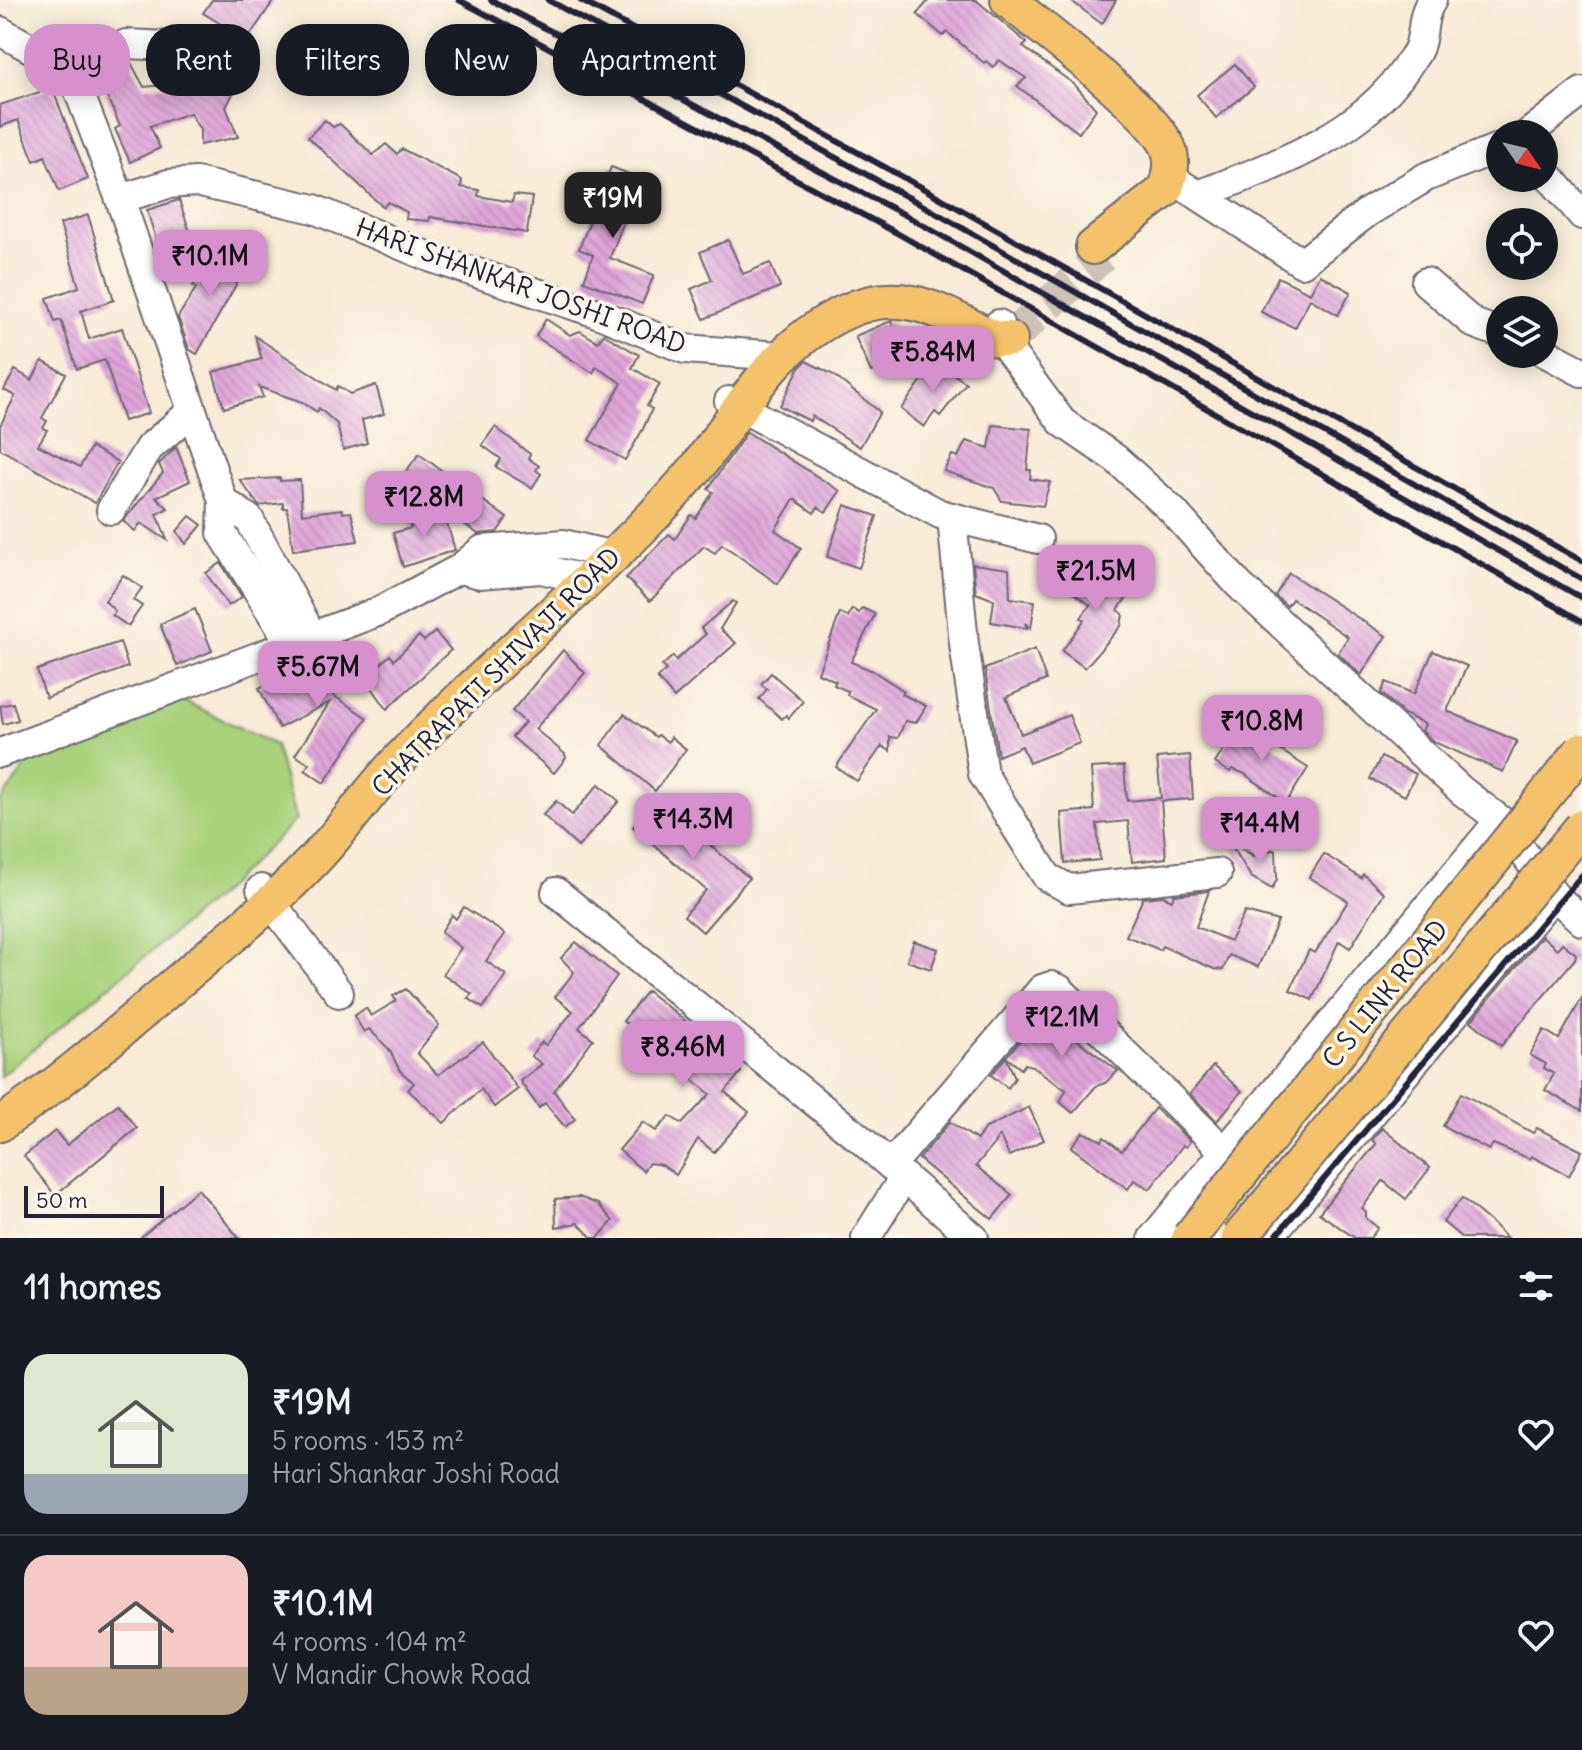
<!DOCTYPE html>
<html lang="en">
<head>
<meta charset="utf-8">
<style>
  :root { --surface:#171b24; --page:#242831; --text:#f1f3f6; --muted:#9ea1a6; --line:#363941; --accent:#d690ce }
  body { margin:0; font-family:Delius,sans-serif; background:var(--page); color:var(--text); height:100vh; display:flex; flex-direction:column; font-size:30px; white-space:nowrap }
  * { box-sizing:border-box; margin:0 }
  p { font-size:26px; color:var(--muted) }
  .icon { flex:none; width:44px; height:44px; fill:none; stroke:currentColor; stroke-width:2; stroke-linecap:round; stroke-linejoin:round }
  .map { position:relative; height:1238px; overflow:hidden }
  .panel { display:flex; flex-direction:column; background:var(--surface); flex:1 }
  .panel>* { flex:none }
  .top-card { position:absolute; left:24px; top:24px; width:800px; height:72px; display:flex; gap:16px }
  .needle { width:52px; rotate:125deg }
  .controls { position:absolute; left:1486px; top:120px; display:grid; gap:16px }
  .controls a { display:grid; place-items:center; width:72px; height:72px; border-radius:50%; background:var(--surface); box-shadow:0 4px 20px #0003; font-size:40px }
  .scale { position:absolute; left:24px; bottom:20px; width:140px; box-sizing:border-box; padding-left:8px; border:4px solid #22223b; border-top:0; font-size:22px; line-height:28px; white-space:nowrap; color:#22223b; -webkit-text-stroke:6px #fbf7ec; paint-order:stroke }
  .price { position:absolute; translate:-50% -68px; padding:0 18px; border-radius:16px; background:var(--accent); color:#111; font-size:26px; line-height:52px; filter:drop-shadow(0 2px 4px #0008) }
  .price::after { content:''; position:absolute; left:50%; top:48px; width:24px; height:18px; margin-left:-12px; background:inherit; clip-path:polygon(0 0,100% 0,50% 100%) }
  .price.active { background:#222; color:#fff }
  ul { padding:0; list-style:none }
  li { display:flex; align-items:center; gap:24px; height:200px; padding:0 24px }
  li+li { border-top:2px solid var(--line) }
  li span { display:grid; place-items:center; flex:none; width:224px; height:160px; border-radius:24px; color:#555 }
  li>.icon { margin-inline-start:auto }
  span .icon { width:96px; height:96px; fill:#fffc; stroke-width:1 }
  li b { font-size:34px }
  h2 { display:flex; justify-content:space-between; align-items:center; height:96px; padding:0 24px; font-size:34px }
  .pill { padding:0 28px; border-radius:32px; background:var(--surface); box-shadow:0 4px 20px #0003; font-size:28px; line-height:72px }
  .pill.active { background:var(--accent); color:#111 }
  .map>svg:first-child { display:block }
</style>
</head>
<body>
<div class="map">
<svg width="1582" height="1238" viewBox="0 0 1582 1238">
  <defs>
    <pattern id="building-back-hatch" width="6" height="6" patternUnits="userSpaceOnUse" patternTransform="scale(2)"><rect width="6" height="6" fill="#dea4d8"/><path d="M-1 5l2 2M0 0l6 6M5-1l2 2" fill="none" stroke="#be8dba"/></pattern>
  </defs>
  <rect width="100%" height="100%" fill="#fbf7ec"/>
  <filter id="ink" filterUnits="userSpaceOnUse"><feTurbulence type="fractalNoise" baseFrequency=".0125" numOctaves="2"/><feDisplacementMap in="SourceGraphic" scale="16" xChannelSelector="R" yChannelSelector="G"/><feConvolveMatrix kernelMatrix="1 2 1 2 8 2 1 2 1" color-interpolation-filters="sRGB"/></filter>
  <filter id="wash" filterUnits="userSpaceOnUse"><feTurbulence type="fractalNoise" baseFrequency=".006" numOctaves="4" result="noise"/><feDisplacementMap in="SourceGraphic" scale="32" xChannelSelector="R" yChannelSelector="G"/><feGaussianBlur stdDeviation="1.8" result="paint"/><feColorMatrix in="noise" values="0 0 0 0 0 0 0 0 0 0 0 0 0 0 0 0 0 1.4 0 .05"/><feComposite in="paint" operator="in"/></filter>
  <g filter="url(#wash)">
    <rect width="100%" height="100%" fill="#f7ead6"/>
    <!-- park -->
    <path fill="#a8d17c" stroke="#657a5c" stroke-width="2" d="M184,701L275,745L296,820L220,894L0,1077V802L35,753Z"/>
    <g id="blocks">
      <!-- building -->
      <g fill="url(#building-back-hatch)">
        <path d="M212,0H274L247,40L203,13Z"/>
        <path d="M929,0H976L1027,43L1023,47L1075,85L1096,109L1079,133L1017,86L1026,78L999,60L993,67L986,61L984,63L947,32L943,36L917,14Z"/>
        <path d="M1070,0H1116L1102,24Z"/>
        <path d="M130,61L144,87L197,82L205,69L221,73L238,84L226,107L238,137L200,145V130L190,113L150,126L160,148L130,162L115,129L120,126L98,77Z"/>
        <path d="M1235,64L1254,87L1216,118L1197,95Z"/>
        <path d="M52,88L88,179L59,191L45,156L34,161L18,120L0,127V105Z"/>
        <path d="M325,120L333,127L340,124L373,155L386,144L397,154L402,149L462,180L461,187L479,190L478,196L512,202L514,195L532,197L527,233L430,217L429,221L406,219L407,212L388,202L383,207L308,137Z"/>
        <path d="M611,167L640,178L610,258L654,275L642,304L584,281L593,255L579,249Z"/>
        <path d="M179,200L195,247L162,259L147,210Z"/>
        <path d="M88,215L114,300L81,311L89,339L122,328L149,413L124,421L105,360L77,369L61,320L55,322L47,298L79,287L60,224Z"/>
        <path d="M728,240L743,274L770,263L780,287L704,319L691,289L712,280L700,252Z"/>
        <path d="M223,247L246,267L197,354L189,349L178,317L196,288L193,286L215,252L218,255Z"/>
        <path d="M1320,275L1351,292L1338,315L1310,299L1295,328L1261,312L1278,277L1310,293Z"/>
        <path d="M546,319L570,335L580,331L598,342L603,334L639,355L632,368L660,384L647,406L652,409L643,429L625,460L589,440L622,383L596,367L593,373L541,340L536,336Z"/>
        <path d="M891,321L906,356L871,372L855,336Z"/>
        <path d="M255,336L336,390L338,386L350,394L376,385L384,414L362,420L367,443L343,450L337,424L319,408L317,412L302,402L259,387L263,397L224,408L213,372L262,359Z"/>
        <path d="M42,361L66,374L42,418L47,421L43,428L47,430L38,445L80,467L91,447L118,462L95,503L0,449V426L15,396L4,390L15,370L32,380Z"/>
        <path d="M806,361L832,374L880,412L860,447L812,416L810,421L780,406L799,368Z"/>
        <path d="M936,361L966,383L940,416L935,412L924,427L901,409Z"/>
        <path d="M993,425L1031,429L1027,470H1031L1030,479L1050,482L1043,506L1002,501L994,488L944,471L952,455L958,457L966,441L989,448Z"/>
        <path d="M495,427L530,454L528,458L539,466L536,470L541,474L532,488L496,467L501,459L482,445Z"/>
        <path d="M747,432L840,491L826,512L818,507L814,513L794,499L775,530L801,548L778,584L722,544L715,553L704,546L650,601L626,578L669,534L675,539L691,515L696,518L713,492L708,489Z"/>
        <path d="M176,447L190,481L156,497L168,508L157,514L167,540L141,523L135,531L123,521L163,473L159,464Z"/>
        <path d="M419,454L507,518L497,532L478,534L401,478Z"/>
        <path d="M280,478V481L300,480L302,514L342,509L343,513L351,512L358,541L293,550L287,508H283V503L259,506L240,480Z"/>
        <path d="M845,505L877,516L859,568L827,557Z"/>
        <path d="M443,510L455,550L403,567L393,533L411,528L409,521Z"/>
        <path d="M190,516L202,525L186,544L177,531Z"/>
        <path d="M1090,561L1131,591L1118,610L1123,614L1121,626L1085,668L1062,651L1084,620L1081,618L1090,605L1067,588Z"/>
        <path d="M221,563L242,597L228,606L206,573Z"/>
        <path d="M973,564L1009,569L1010,598L1035,601L1031,628L1025,623L1027,628L991,622L994,600L976,593Z"/>
        <path d="M1289,573L1386,636L1361,675L1338,653L1348,637L1292,599L1287,606L1275,596Z"/>
        <path d="M123,575L142,588L133,600L142,606L128,626L112,615L115,611L105,601Z"/>
        <path d="M733,601L736,603L720,629L736,643L674,698L657,678L666,670L662,666L673,656L676,660L706,634L701,628Z"/>
        <path d="M862,608L875,614L851,662L873,671L904,691L902,694L926,706L916,723L905,721L898,738L890,737V751L882,746L857,781L836,767L876,709L847,695L848,691L834,685L836,681L818,673L840,613L848,617L852,609L859,613Z"/>
        <path d="M195,609L212,651L177,666L160,624Z"/>
        <path d="M435,632L451,650L387,709L365,678L390,655L394,660L419,636L424,641Z"/>
        <path d="M120,642L128,667L46,698L37,670Z"/>
        <path d="M350,644L362,671L324,689L367,718L324,783L305,770L309,764L295,755L330,702L279,728L259,688Z"/>
        <path d="M1035,649L1046,680L1006,697L1021,734L1069,715L1080,743L1029,763L1022,746L998,756L985,669Z"/>
        <path d="M563,650L585,673L535,729L565,754L566,758L554,773L512,737L525,722L512,711Z"/>
        <path d="M1433,651L1467,666L1447,711L1517,741L1503,772L1434,742L1422,731L1425,724L1404,714L1381,693L1386,682L1414,694Z"/>
        <path d="M771,673L803,701L789,718L786,715L782,719L759,699L767,689L761,684Z"/>
        <path d="M13,703L18,720L3,724L0,706Z"/>
        <path d="M624,714L656,737L658,735L668,742L671,737L686,749L655,791L601,745Z"/>
        <path d="M1240,724L1308,768L1286,803L1243,773L1232,769L1230,772L1215,763Z"/>
        <path d="M1190,755L1193,799L1161,801L1166,858L1132,862L1128,821L1097,824L1100,860L1065,863L1061,813L1094,810L1091,768L1124,766L1127,801L1161,798L1157,758Z"/>
        <path d="M1381,757L1416,774L1405,796L1370,779Z"/>
        <path d="M599,784L619,801L578,847L543,815L556,801L572,815Z"/>
        <path d="M660,796L678,811L675,815L749,878L703,932L684,916L706,890L633,827Z"/>
        <path d="M1229,841L1254,856L1256,851L1276,850L1277,879L1272,889L1251,877Z"/>
        <path d="M1324,854L1361,878L1363,874L1384,893L1350,948L1339,941L1312,1000L1290,990L1309,950L1315,953L1348,901L1309,877Z"/>
        <path d="M1209,891L1196,927L1230,941L1245,912L1278,921L1258,967L1229,955L1223,970L1214,969L1162,946L1160,950L1126,936L1143,898L1163,896L1172,900L1174,895Z"/>
        <path d="M464,907L505,934L486,961L506,975L483,1008L468,998L472,994L443,974L461,948L441,932L452,915L456,919Z"/>
        <path d="M1542,936L1557,949L1562,943L1576,954L1575,959L1501,1046L1471,1021Z"/>
        <path d="M914,941L938,949L931,969L907,961Z"/>
        <path d="M576,942L617,976L579,1028L593,1039L554,1091L575,1119L565,1127L545,1103L539,1108L520,1081L542,1064L531,1056L542,1042L546,1045L573,1011L555,997L574,972L561,958Z"/>
        <path d="M406,989L439,1025L417,1053L438,1075L483,1042L518,1089L494,1107L481,1089L444,1123L408,1090L414,1083L400,1071L389,1049L369,1029L364,1032L354,1016L366,1008L371,1016L396,1001L393,996Z"/>
        <path d="M647,991L710,1040L708,1043L713,1048L741,1072L725,1092L749,1112L714,1152L698,1139L676,1175L662,1165L649,1163L643,1171L619,1150L643,1122L656,1131L670,1116L682,1124L710,1094L623,1021Z"/>
        <path d="M1582,998V1111L1545,1090L1554,1074L1544,1068L1546,1064L1530,1055L1544,1030L1559,1039Z"/>
        <path d="M1051,1005L1065,1018L1059,1026L1118,1071L1105,1083L1096,1086L1073,1113L1060,1102L1066,1090L1032,1066L1025,1064L1021,1069L1006,1057Z"/>
        <path d="M1006,1057L1015,1078L1008,1088L991,1075Z"/>
        <path d="M1213,1066L1242,1091L1217,1121L1190,1094Z"/>
        <path d="M1461,1093L1533,1133L1537,1128L1582,1151L1569,1176L1531,1156L1530,1159L1493,1144L1489,1150L1443,1126Z"/>
        <path d="M118,1104L137,1128L55,1195L24,1156L55,1131L67,1145Z"/>
        <path d="M1029,1107L1044,1140L1009,1156L1000,1136L976,1166L1012,1195L992,1219L919,1159L950,1122L977,1140L984,1129Z"/>
        <path d="M1155,1108L1190,1141L1186,1147L1183,1145L1150,1189L1134,1180L1128,1189L1071,1147L1083,1132L1102,1141L1104,1137L1122,1151Z"/>
        <path d="M1382,1128L1430,1168L1406,1199L1383,1181L1362,1208L1366,1212V1218L1378,1228L1370,1238H1355L1319,1213L1376,1144L1372,1140Z"/>
        <path d="M198,1189L239,1238H140Z"/>
        <path d="M579,1197L598,1204L613,1221L598,1238H592L578,1223L556,1227L555,1199Z"/>
        <path d="M1462,1198L1493,1224L1507,1238H1462L1443,1222Z"/>
      </g>
    </g>
  </g>
  <g filter="url(#ink)">
    <use href="#blocks" fill-opacity="0" stroke="#6d6871" stroke-width="2"/>
    <g fill="none" stroke-linecap="round" stroke-linejoin="round">
      <!-- major-tunnel -->
      <path stroke="#ccc2b7" stroke-width="34" stroke-dasharray="34 17" stroke-linecap="butt" d="M1010,339L1102,256"/>
      <!-- minor casing -->
      <g stroke="#6d6871" stroke-width="32">
        <g id="minor">
          <path d="M0,31L71,71"/>
          <path d="M71,71L120,199L223,501L249,519L312,636"/>
          <path d="M71,71L126,44L190,47L235,59"/>
          <path d="M1528,134L1582,92"/>
          <path d="M1544,170L1582,215"/>
          <path d="M1170,177L1302,263L1368,212L1426,177L1500,147"/>
          <path d="M1198,195C1273,166 1359,137 1406,68C1410,61 1417,54 1419,47C1425,30 1421,16 1432,0"/>
          <path d="M120,199L168,184L196,182L314,209L432,258L597,313L685,349L780,356"/>
          <path d="M1426,282L1473,323L1500,333"/>
          <path d="M999,324L1002,341L1062,422L1116,459L1172,510L1239,585L1462,791L1500,820L1554,895L1582,921"/>
          <path d="M1544,352L1582,372"/>
          <path d="M729,401L940,514L1038,539"/>
          <path d="M223,501L222,533L291,644"/>
          <path d="M111,510L149,448L192,411"/>
          <path d="M952,517L964,644L983,774L1047,877L1069,889L1217,873"/>
          <path d="M459,569L480,574L541,569L589,580"/>
          <path d="M0,753L380,611L459,569L482,550L564,544L614,556"/>
          <path d="M261,889L339,993"/>
          <path d="M556,892L858,1137L974,1238"/>
          <path d="M891,1165L1042,989L1051,986L1059,989L1225,1152"/>
          <path d="M866,1238L904,1177"/>
          <path d="M1153,1238L1500,820"/>
          <path d="M1268,1238L1554,895"/>
        </g>
      </g>
      <!-- major casing -->
      <g stroke="#6d6871" stroke-width="38">
        <g id="major">
          <path d="M1008,0C1044,31 1151,109 1168,147C1174,162 1171,176 1165,190L1093,247"/>
          <path d="M0,1124C60,1084 113,1037 168,990C216,949 266,910 309,865C341,833 366,795 397,762C478,676 572,601 654,515C669,499 685,482 699,465C743,406 775,344 845,312C905,284 943,314 996,339H1010"/>
        </g>
      </g>
      <!-- minor -->
      <use href="#minor" stroke="#fff" stroke-width="28"/>
      <!-- major -->
      <use href="#major" stroke="#f3c26a" stroke-width="34"/>
      <!-- rail -->
      <g stroke="#22223b" stroke-width="6">
        <path d="M459,0L895,232L1582,621"/>
        <path d="M491,0L905,215L1582,598"/>
        <path d="M548,0L913,200L1582,579"/>
        <path d="M580,0L921,187L1582,561"/>
        <path d="M1256,1238L1582,847"/>
        <path d="M1274,1238L1582,875"/>
      </g>
      <!-- major-bridge casing -->
      <g stroke="#6d6871" stroke-width="38" stroke-linecap="butt">
        <g id="major-bridge">
          <path d="M1189,1238L1582,750"/>
          <path d="M1239,1238L1582,827"/>
        </g>
      </g>
      <!-- major-bridge -->
      <use href="#major-bridge" stroke="#f3c26a" stroke-width="34"/>
    </g>
  </g>
  <g text-anchor="middle" stroke-width="7" stroke-linejoin="round" paint-order="stroke">
    <!-- street labels -->
    <g font-size="26" fill="#22223b" stroke="#fbf7ec">
      <text transform="translate(521 286) rotate(20)" y="9">HARI SHANKAR JOSHI ROAD</text>
      <text transform="translate(496 672) rotate(-45)" y="9">CHATRAPATI SHIVAJI ROAD</text>
      <text transform="translate(1385 994) rotate(-51)" y="9">C S LINK ROAD</text>
    </g>
  </g>
</svg>
<div class="controls">
<a><svg class="needle" viewBox="-14 -14 28 28"><path d="M0-13l5 13h-10z" fill="#e53935"/><path d="M0 13l5-13h-10z" fill="#9ea1a6"/></svg></a>
<a><svg class="icon" aria-label="locate" viewBox="0 0 24 24"><circle cx="12" cy="12" r="6"/><path d="M12 2v4M12 18v4M2 12h4M18 12h4"/></svg></a>
<a><svg class="icon" aria-label="layers" viewBox="0 0 24 24"><path d="M12 4l9 5-9 5-9-5zM3 14l9 5 9-5"/></svg></a>
</div>
<div class="scale">50 m</div>
<b class="price active" style="left:613px;top:240px">₹19M</b>
<b class="price" style="left:210px;top:298px">₹10.1M</b>
<b class="price" style="left:933px;top:394px">₹5.84M</b>
<b class="price" style="left:424px;top:539px">₹12.8M</b>
<b class="price" style="left:1096px;top:613px">₹21.5M</b>
<b class="price" style="left:318px;top:709px">₹5.67M</b>
<b class="price" style="left:1262px;top:763px">₹10.8M</b>
<b class="price" style="left:693px;top:861px">₹14.3M</b>
<b class="price" style="left:1260px;top:865px">₹14.4M</b>
<b class="price" style="left:1062px;top:1059px">₹12.1M</b>
<b class="price" style="left:683px;top:1089px">₹8.46M</b>
<div class="top-card">
<a class="pill active">Buy</a>
<a class="pill">Rent</a>
<a class="pill">Filters</a>
<a class="pill">New</a>
<a class="pill">Apartment</a>
</div>
</div>
<section class="panel">
<h2>11 homes<svg class="icon" aria-label="filters" viewBox="0 0 24 24"><path d="M4 7h16M4 17h16"/><circle cx="9" cy="7" r="2"/><circle cx="15" cy="17" r="2"/></svg></h2>
<ul>
<li><span style="background:linear-gradient(#dfe7d0 75%,#9aa5b1 0)"><svg class="icon" aria-label="home" viewBox="0 0 24 24"><path d="M3 11l9-7 9 7M6 9v11h12V9"/></svg></span><div><b>₹19M</b><p>5 rooms · 153 m²</p><p>Hari Shankar Joshi Road</p></div><svg class="icon" aria-label="heart" viewBox="0 0 24 24"><path d="M12 20l-8-8c-3-5 5-10 8-4 3-6 11-1 8 4z"/></svg></li>
<li><span style="background:linear-gradient(#f6c9c9 70%,#b9a48a 0)"><svg class="icon" aria-label="home" viewBox="0 0 24 24"><path d="M3 11l9-7 9 7M6 9v11h12V9"/></svg></span><div><b>₹10.1M</b><p>4 rooms · 104 m²</p><p>V Mandir Chowk Road</p></div><svg class="icon" aria-label="heart" viewBox="0 0 24 24"><path d="M12 20l-8-8c-3-5 5-10 8-4 3-6 11-1 8 4z"/></svg></li>
</ul>
</section>
</body>
</html>
